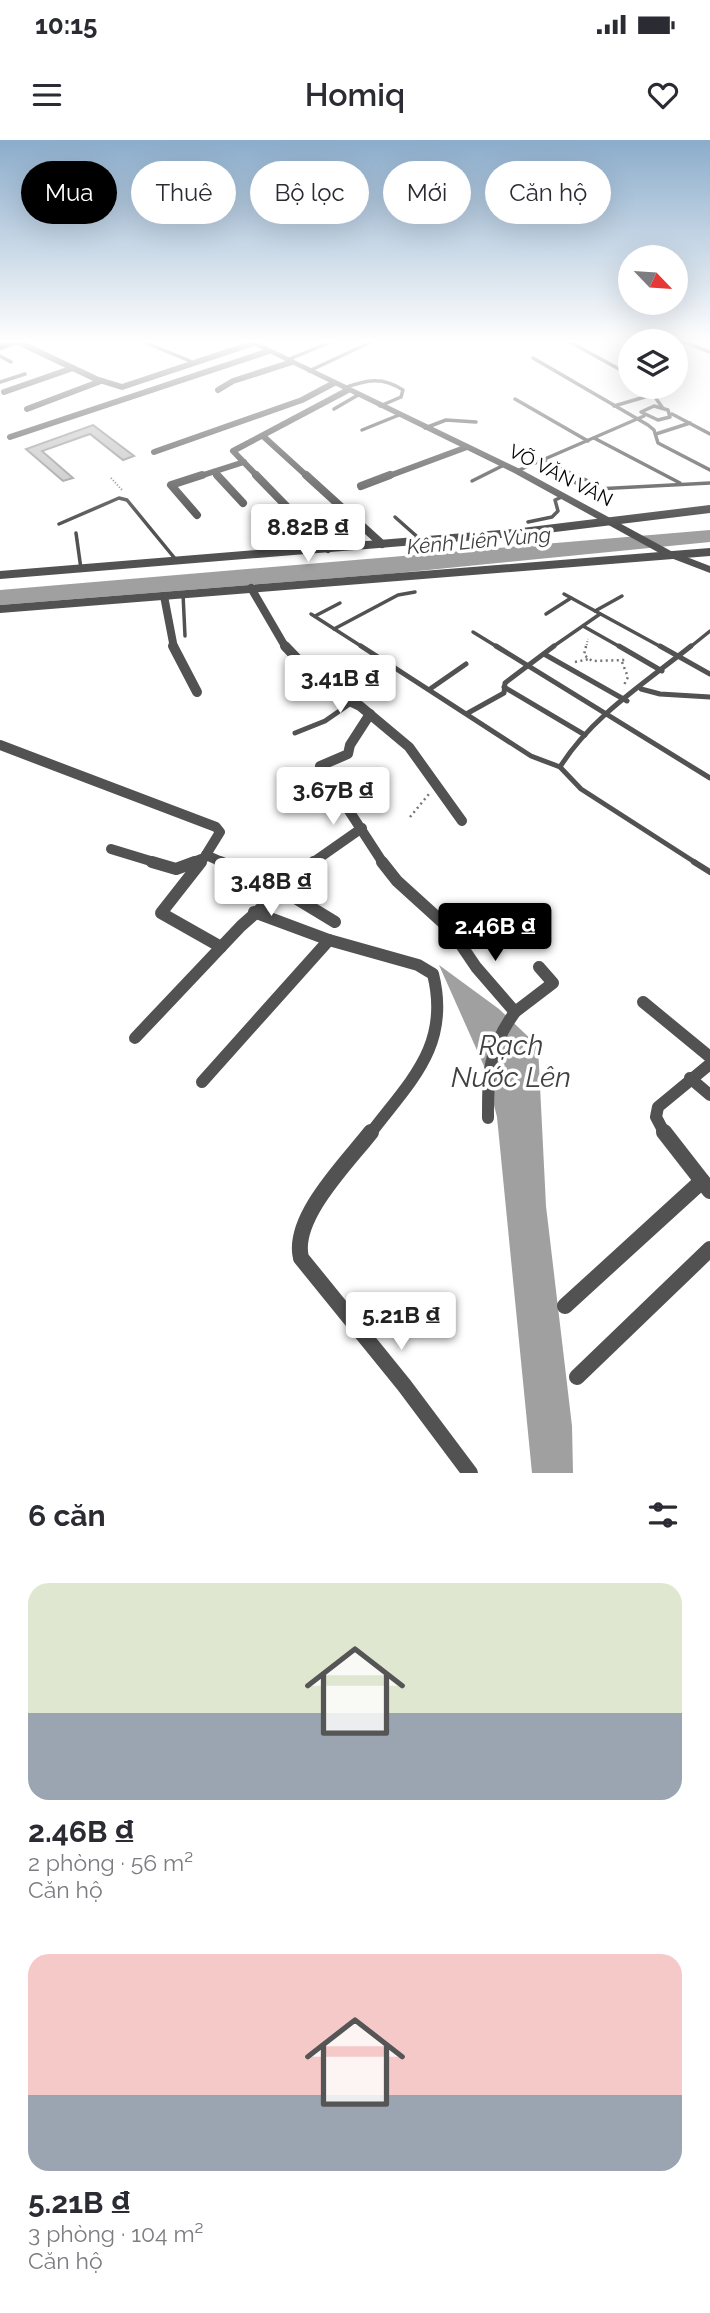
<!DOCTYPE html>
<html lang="vi">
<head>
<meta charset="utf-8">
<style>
  :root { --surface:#fff; --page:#f2f2f3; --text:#2b2b33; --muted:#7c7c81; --accent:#000 }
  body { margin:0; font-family:Raleway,sans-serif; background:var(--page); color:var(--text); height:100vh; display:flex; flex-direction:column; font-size:26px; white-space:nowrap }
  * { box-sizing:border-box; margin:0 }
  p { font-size:23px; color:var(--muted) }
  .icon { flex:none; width:38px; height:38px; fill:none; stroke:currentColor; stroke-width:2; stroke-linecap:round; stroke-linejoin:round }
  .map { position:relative; height:1333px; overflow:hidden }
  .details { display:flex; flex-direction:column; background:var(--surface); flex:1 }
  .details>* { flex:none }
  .banner { position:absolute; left:21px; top:21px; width:668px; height:63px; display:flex; gap:14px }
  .needle { width:46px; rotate:115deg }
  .fabs { position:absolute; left:618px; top:105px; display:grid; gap:14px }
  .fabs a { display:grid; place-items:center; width:70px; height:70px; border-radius:50%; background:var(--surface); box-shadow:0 7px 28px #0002; font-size:35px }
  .price { position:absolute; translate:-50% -60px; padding:0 16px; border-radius:7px; background:#fff; color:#222; font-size:23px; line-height:46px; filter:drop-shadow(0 2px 4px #0008) }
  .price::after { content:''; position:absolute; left:50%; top:42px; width:21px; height:16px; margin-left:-10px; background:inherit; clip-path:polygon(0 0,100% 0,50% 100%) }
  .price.selected { background:var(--accent); color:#fff }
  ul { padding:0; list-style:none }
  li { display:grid; align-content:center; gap:14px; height:371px; padding:0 28px }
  li span { display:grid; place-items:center; height:217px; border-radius:21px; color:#555 }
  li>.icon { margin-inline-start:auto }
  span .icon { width:126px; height:126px; fill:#fffc; stroke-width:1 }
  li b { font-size:30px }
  h2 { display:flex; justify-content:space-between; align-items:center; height:84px; padding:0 28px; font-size:30px }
  .tag { padding:0 24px; border-radius:32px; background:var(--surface); box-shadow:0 7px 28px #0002; font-size:24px; line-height:63px }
  .tag.selected { background:var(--accent); color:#fff }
  .status { display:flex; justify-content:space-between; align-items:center; height:49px; padding:0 35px; background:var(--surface); direction:ltr }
  .status svg { height:19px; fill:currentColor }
  header { display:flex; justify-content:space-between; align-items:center; height:91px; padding:0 28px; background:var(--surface); font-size:32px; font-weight:600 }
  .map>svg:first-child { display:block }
</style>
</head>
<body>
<div class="status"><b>10:15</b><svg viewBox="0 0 49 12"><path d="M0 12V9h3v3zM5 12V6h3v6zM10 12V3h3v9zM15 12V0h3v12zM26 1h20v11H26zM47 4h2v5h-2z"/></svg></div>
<header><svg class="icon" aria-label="menu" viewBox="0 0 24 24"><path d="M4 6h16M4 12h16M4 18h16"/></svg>Homiq<svg class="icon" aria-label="heart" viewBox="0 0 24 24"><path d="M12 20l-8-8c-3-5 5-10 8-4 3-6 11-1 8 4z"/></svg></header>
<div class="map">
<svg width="710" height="1333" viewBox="0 0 710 1333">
  <rect width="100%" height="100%" fill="#fff"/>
  <!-- water -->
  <g fill="#a0a0a0">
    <path d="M710,390V402L398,433L0,465V450Z"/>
    <path d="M439,825L499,869L538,906L546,1066L572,1286L573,1333H532L497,977L484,926Z"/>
  </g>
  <!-- building -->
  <path fill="#c2c2c2" stroke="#969696" stroke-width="2" d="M93,285L134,316L123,320L90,294L42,311L73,338L63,341L26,309Z"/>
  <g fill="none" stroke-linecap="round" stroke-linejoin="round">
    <!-- primary casing -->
    <g stroke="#dbdbdb" stroke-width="3">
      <path id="primary" d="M14,200H29L0,210V204Z"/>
    </g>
    <!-- path-far1 -->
    <g stroke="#747474" stroke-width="2" stroke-dasharray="1 2" stroke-linecap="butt">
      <path d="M111,338L123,351"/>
      <path d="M586,508L588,499"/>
    </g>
    <!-- path -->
    <g stroke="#747474" stroke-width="2.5" stroke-dasharray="2 3.5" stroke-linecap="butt">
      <path d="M586,506L584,515L592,521L625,520"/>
      <path d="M575,522L589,519"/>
      <path d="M622,522L628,537L624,545"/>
      <path d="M410,677L429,654"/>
    </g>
    <!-- service-far2 -->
    <g stroke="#525252" stroke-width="3.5">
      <path d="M139,200L190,221"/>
      <path d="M566,200L630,235"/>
      <path d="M679,200L710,212"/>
      <path d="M0,216L11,222"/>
      <path d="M533,218L648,285L654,290L658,303L710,330"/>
      <path d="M287,220L336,200"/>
      <path d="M309,231L371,202"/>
      <path d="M0,242L25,234"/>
      <path d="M648,247L662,267"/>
      <path d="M344,248C366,240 382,236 403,250L401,257L380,266"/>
      <path d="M515,259L588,301"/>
      <path d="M614,266L655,254"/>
      <path d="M654,266L668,270L670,277L658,280L641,272Z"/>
      <path d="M334,269L358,255"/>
      <path d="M672,274L710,294"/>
      <path d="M425,288L446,280L476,282"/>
      <path d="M362,290L399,275"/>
      <path d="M656,294L690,283"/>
      <path d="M594,298L680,343"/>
      <path d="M542,320L595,344L593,347"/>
      <path d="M517,331L644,276"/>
      <path d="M562,331L560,334L585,348L596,349L710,343"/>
      <path d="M472,341L504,325"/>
      <path d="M395,377L422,401"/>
      <path d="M528,382L552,377L558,371L555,360L564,356"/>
      <path d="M59,384L119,358L127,360L177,421"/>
      <path d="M76,393L81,429"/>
      <path d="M183,454L185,496"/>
      <path d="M564,454L663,508"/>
      <path d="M595,471L622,456"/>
      <path d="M311,474L364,508"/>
      <path d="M546,474L571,458"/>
      <path d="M315,476L340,463"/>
      <path d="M583,486L622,508"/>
      <path d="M334,489L398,455L415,452"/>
      <path d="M473,492L499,508"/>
      <path d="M551,508L600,474"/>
      <path d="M689,508L710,491"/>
    </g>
    <!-- service-far1 -->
    <g stroke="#525252" stroke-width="5">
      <path d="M361,506L531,616L560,627L581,649L696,723"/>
      <path d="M496,506L710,638"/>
      <path d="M619,506L662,531"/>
      <path d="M660,506L710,534"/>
      <path d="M544,514L627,561"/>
      <path d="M504,547L585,595"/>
      <path d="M430,549L466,524"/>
      <path d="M641,549L660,554L710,557"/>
      <path d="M468,573L504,553L505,543L554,506"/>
      <path d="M295,593L325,581L351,563"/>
      <path d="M560,627C591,577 646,542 691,506"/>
    </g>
    <!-- service -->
    <path stroke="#525252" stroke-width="6" d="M694,722L710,732"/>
    <!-- minor-far4 -->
    <g stroke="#525252" stroke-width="6">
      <path d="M18,202L96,239L122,247L254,203"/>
      <path d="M218,250L233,241L292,222"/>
      <path d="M4,252L73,228"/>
      <path d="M27,269L101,241"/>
      <path d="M263,296L308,337"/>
      <path d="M10,297L269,211"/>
      <path d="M154,312L302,260L334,243"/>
      <path d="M214,332L219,337"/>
      <path d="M197,337L244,322"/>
      <path d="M258,337L233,311L348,250"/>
      <path d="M386,337L467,307"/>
    </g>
    <!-- minor-far3 -->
    <g stroke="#525252" stroke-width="8">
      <path d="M217,335L243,363"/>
      <path d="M256,335L328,409"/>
      <path d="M306,335L382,404"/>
      <path d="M361,346L390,335"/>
      <path d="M197,375L171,345L202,335"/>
      <path d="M0,435L514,393L710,369"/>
      <path d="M251,448L286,508"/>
      <path d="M164,456L174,508"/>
      <path d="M0,469L710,412"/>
    </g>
    <!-- minor-far2 -->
    <g stroke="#525252" stroke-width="10">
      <path d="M173,506L197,552"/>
      <path d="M285,506L327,550L360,566L409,607L462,681"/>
      <path d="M370,574L350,605L348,614L320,626L383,723"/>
      <path d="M0,605L216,687L220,692L204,718L191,723"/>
      <path d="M111,709L157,723"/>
      <path d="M206,715L224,723"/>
      <path d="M199,723L202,720"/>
      <path d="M312,723L362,688"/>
    </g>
    <!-- minor-far1 -->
    <g stroke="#525252" stroke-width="12">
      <path d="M152,722L176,729L195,722"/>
      <path d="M201,722L161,773L221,807"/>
      <path d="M220,722L279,748L335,782"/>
      <path d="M382,722L397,741L451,790L476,827L515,872L553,843L539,827"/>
      <path d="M254,772L329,800L418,825L433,834C451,906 410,941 370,994"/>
      <path d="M643,862L710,917"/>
      <path d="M135,898L241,786L314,722"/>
      <path d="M690,938L710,955"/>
      <path d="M202,942L329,800"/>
      <path d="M488,978C488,934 488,909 515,872"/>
      <path d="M665,994L656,977L658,967L710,924"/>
    </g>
    <!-- minor -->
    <g stroke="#525252" stroke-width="16">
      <path d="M371,992C347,1023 291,1078 301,1118L404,1245L470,1333"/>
      <path d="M664,992L710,1051"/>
      <path d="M565,1166L702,1041"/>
      <path d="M577,1237L710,1109"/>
    </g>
    <!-- tertiary -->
    <path fill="#525252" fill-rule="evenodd" d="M243,200H253L520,329L671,411L710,426V433L663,415L514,333Z"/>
    <!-- primary -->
    <use href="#primary" fill="#000" fill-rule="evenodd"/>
  </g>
  <!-- sky -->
  <linearGradient id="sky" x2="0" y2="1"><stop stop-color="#8baccb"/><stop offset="0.52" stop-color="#fff"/><stop offset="1" stop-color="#fff" stop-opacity="0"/></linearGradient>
  <rect width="710" height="387" fill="url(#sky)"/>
  <g text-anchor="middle" stroke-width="7" stroke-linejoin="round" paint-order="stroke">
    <!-- far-street labels -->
    <g font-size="19" fill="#000" stroke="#fff">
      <text transform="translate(561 335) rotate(27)" y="7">VÕ VĂN VÂN</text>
    </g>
    <!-- far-water labels -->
    <g font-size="21" font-style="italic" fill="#414141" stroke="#fff">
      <text transform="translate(479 401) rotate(-5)" y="7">Kênh Liên Vùng</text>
    </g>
    <!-- near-water labels -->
    <g font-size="28" font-style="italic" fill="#414141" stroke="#fff">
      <text x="511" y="915">Rạch<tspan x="511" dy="32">Nước Lên</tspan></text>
    </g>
  </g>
</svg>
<div class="fabs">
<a><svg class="needle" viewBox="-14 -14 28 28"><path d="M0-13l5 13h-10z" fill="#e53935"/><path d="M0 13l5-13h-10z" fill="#7c7c81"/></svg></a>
<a><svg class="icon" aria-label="layers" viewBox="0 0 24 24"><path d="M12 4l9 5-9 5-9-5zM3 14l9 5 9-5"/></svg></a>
</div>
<b class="price" style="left:308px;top:424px">8.82B ₫</b>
<b class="price" style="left:340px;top:575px">3.41B ₫</b>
<b class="price" style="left:333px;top:687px">3.67B ₫</b>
<b class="price" style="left:271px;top:778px">3.48B ₫</b>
<b class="price selected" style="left:495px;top:823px">2.46B ₫</b>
<b class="price" style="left:401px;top:1212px">5.21B ₫</b>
<div class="banner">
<a class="tag selected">Mua</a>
<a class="tag">Thuê</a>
<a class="tag">Bộ lọc</a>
<a class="tag">Mới</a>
<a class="tag">Căn hộ</a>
</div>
</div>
<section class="details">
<h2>6 căn<svg class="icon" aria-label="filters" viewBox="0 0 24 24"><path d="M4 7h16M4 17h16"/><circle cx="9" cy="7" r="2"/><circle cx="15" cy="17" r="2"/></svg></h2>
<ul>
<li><span style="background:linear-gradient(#dfe7d0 60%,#9aa5b1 0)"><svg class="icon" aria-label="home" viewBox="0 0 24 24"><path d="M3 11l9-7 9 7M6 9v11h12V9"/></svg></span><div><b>2.46B ₫</b><p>2 phòng · 56 m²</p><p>Căn hộ</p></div></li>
<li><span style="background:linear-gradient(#f6c9c9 65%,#9aa5b1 0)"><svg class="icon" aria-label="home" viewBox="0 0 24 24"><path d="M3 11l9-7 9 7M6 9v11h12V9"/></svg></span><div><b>5.21B ₫</b><p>3 phòng · 104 m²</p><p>Căn hộ</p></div></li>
</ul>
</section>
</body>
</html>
